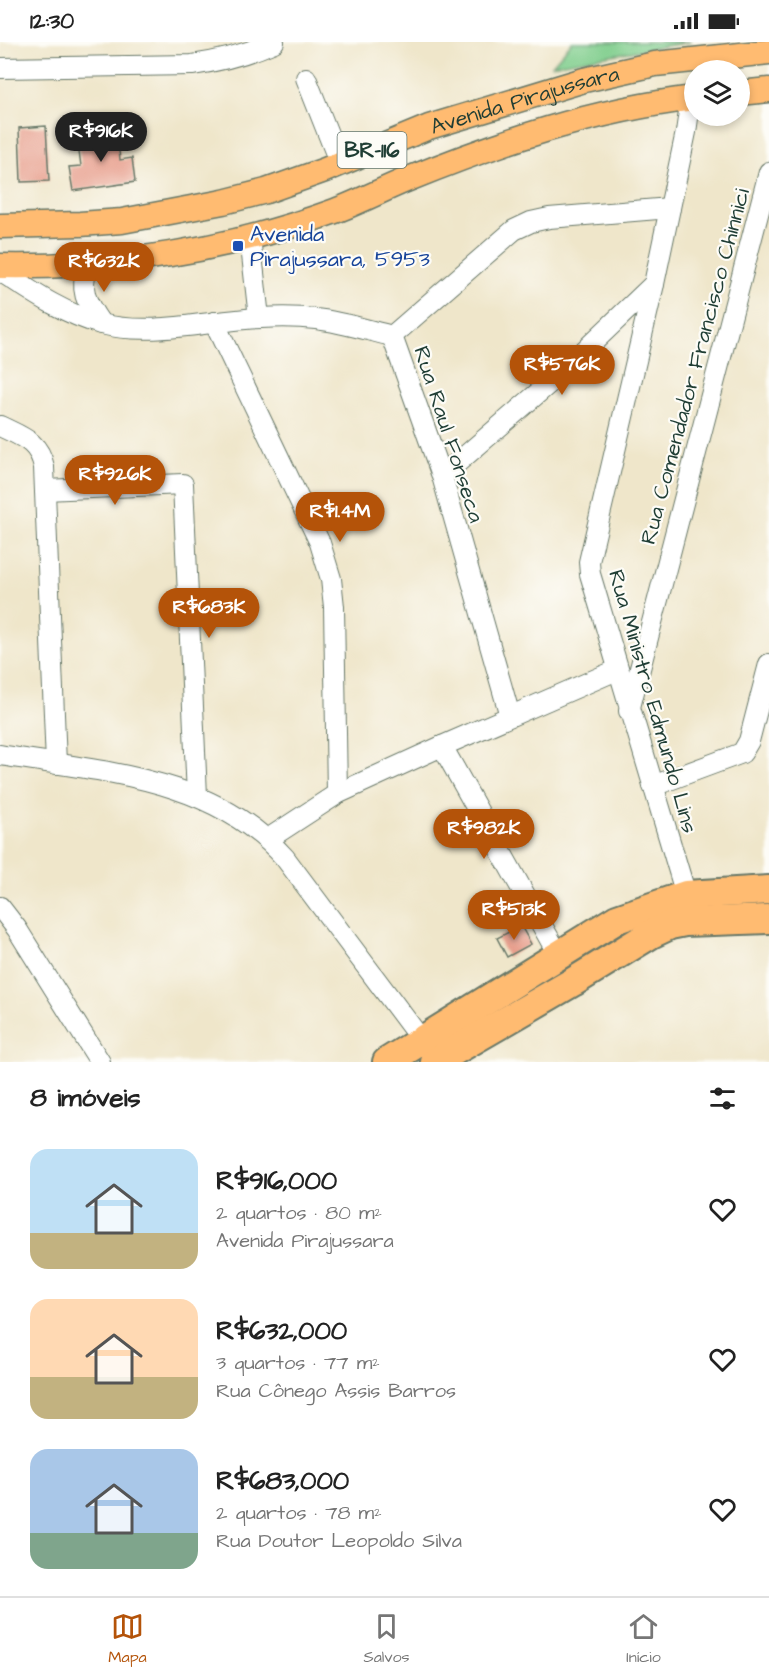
<!DOCTYPE html>
<html lang="pt">
<head>
<meta charset="utf-8">
<style>
  :root { --surface:#fff; --page:#f2f2f2; --text:#222; --muted:#767676; --line:#e0e0e0; --accent:#b45309 }
  body { margin:0; font-family:"Architects Daughter",sans-serif; background:var(--page); color:var(--text); height:100vh; display:flex; flex-direction:column; font-size:22px; white-space:nowrap }
  * { box-sizing:border-box; margin:0 }
  p { font-size:20px; color:var(--muted) }
  .icon { flex:none; width:33px; height:33px; fill:none; stroke:currentColor; stroke-width:2; stroke-linecap:round; stroke-linejoin:round }
  .map { position:relative; height:1020px; overflow:hidden }
  .side { display:flex; flex-direction:column; background:var(--surface); flex:1 }
  .side>* { flex:none }
  .buttons { position:absolute; left:684px; top:18px; display:grid; gap:12px }
  .buttons a { display:grid; place-items:center; width:66px; height:66px; border-radius:50%; background:var(--surface); box-shadow:0 3px 9px #0003; font-size:30px }
  .price { position:absolute; translate:-50% -51px; padding:0 14px; border-radius:21px; background:var(--accent); color:#fff; font-size:20px; line-height:39px; filter:drop-shadow(0 2px 3px #0008) }
  .price::after { content:''; position:absolute; left:50%; top:36px; width:18px; height:14px; margin-left:-9px; background:inherit; clip-path:polygon(0 0,100% 0,50% 100%) }
  .price.active { background:#222; color:#fff }
  ul { padding:0; list-style:none }
  li { display:flex; align-items:center; gap:18px; height:150px; padding:0 30px }
  li span { display:grid; place-items:center; flex:none; width:168px; height:120px; border-radius:18px; color:#555 }
  li>.icon { margin-inline-start:auto }
  span .icon { width:72px; height:72px; fill:#fffc; stroke-width:1 }
  li b { font-size:26px }
  h2 { display:flex; justify-content:space-between; align-items:center; height:72px; padding:0 30px; font-size:26px }
  .status { display:flex; justify-content:space-between; align-items:center; height:42px; padding:0 30px; background:var(--surface); direction:ltr }
  .status svg { height:16px; fill:currentColor }
  .menu { display:flex; justify-content:space-around; align-items:center; height:84px; border-top:2px solid var(--line); background:var(--surface); font-size:16px; color:var(--muted) }
  .menu a { display:grid; justify-items:center; gap:3px }
  .menu .active { color:var(--accent) }
  .map>svg:first-child { display:block }
</style>
</head>
<body>
<div class="status"><b>12:30</b><svg viewBox="0 0 49 12"><path d="M0 12V9h3v3zM5 12V6h3v6zM10 12V3h3v9zM15 12V0h3v12zM26 1h20v11H26zM47 4h2v5h-2z"/></svg></div>
<div class="map">
<svg width="769" height="1020" viewBox="0 0 769 1020">
  <rect width="100%" height="100%" fill="#fdfcf7"/>
  <filter id="ink" filterUnits="userSpaceOnUse"><feTurbulence type="fractalNoise" baseFrequency=".0167" numOctaves="2"/><feDisplacementMap in="SourceGraphic" scale="12" xChannelSelector="R" yChannelSelector="G"/><feConvolveMatrix kernelMatrix="1 2 1 2 8 2 1 2 1" color-interpolation-filters="sRGB"/></filter>
  <filter id="wash" filterUnits="userSpaceOnUse"><feTurbulence type="fractalNoise" baseFrequency=".008" numOctaves="4" result="noise"/><feDisplacementMap in="SourceGraphic" scale="24" xChannelSelector="R" yChannelSelector="G"/><feGaussianBlur stdDeviation="1.35" result="paint"/><feColorMatrix in="noise" values="0 0 0 0 0 0 0 0 0 0 0 0 0 0 0 0 0 1.4 0 .05"/><feComposite in="paint" operator="in"/></filter>
  <g filter="url(#wash)">
    <rect width="100%" height="100%" fill="#efe6ca"/>
    <!-- green -->
    <path fill="#80ce8d" stroke="#508660" stroke-width="1.5" d="M572,0H691L552,23Z"/>
    <g id="blocks">
      <!-- building -->
      <g fill="#e79b89">
        <path d="M46,84L49,139L21,140L19,86Z"/>
        <path d="M117,90L120,118L132,116L135,140L73,149L69,125L81,124L77,95Z"/>
        <path d="M521,884L531,902L507,915L497,896Z"/>
      </g>
    </g>
  </g>
  <g filter="url(#ink)">
    <use href="#blocks" fill-opacity="0" stroke="#687868" stroke-width="1.5"/>
    <g fill="none" stroke-linecap="round" stroke-linejoin="round">
      <!-- minor casing -->
      <g stroke="#687868" stroke-width="22">
        <g id="minor">
          <path d="M0,26L192,23C221,19 247,12 274,0"/>
          <path d="M306,36L340,122"/>
          <path d="M250,195L259,276"/>
          <path d="M88,222C79,249 86,260 101,282"/>
          <path d="M0,229C32,250 64,272 101,282C153,295 209,278 261,276C279,275 298,275 316,277C342,280 367,288 392,294"/>
          <path d="M214,280L320,501L331,537L334,565L337,752"/>
          <path d="M0,384C22,395 39,399 44,425L56,722"/>
          <path d="M442,434L560,332L654,242"/>
          <path d="M45,448L183,442L197,754"/>
          <path d="M629,669L769,130"/>
          <path d="M510,674L442,434L392,294L514,188L531,180L549,176L670,166"/>
          <path d="M442,704L559,914"/>
          <path d="M0,713C102,730 212,734 285,816L428,1007"/>
          <path d="M653,744L742,711L749,699L769,622"/>
          <path d="M268,797L337,752L442,704L617,628"/>
          <path d="M686,853L590,532L589,520L654,242L686,90L691,56"/>
          <path d="M0,865L17,887L100,1020"/>
        </g>
      </g>
      <!-- major casing -->
      <g stroke="#687868" stroke-width="27">
        <g id="major">
          <path d="M740,51L769,48"/>
          <path id="s1" d="M0,184L80,182L122,179L223,160L266,149L325,128L429,85L584,38L655,22L769,10"/>
          <path d="M0,224C114,226 228,208 335,169C359,160 382,148 406,138C499,100 594,68 694,56"/>
        </g>
      </g>
      <!-- highway casing -->
      <g stroke="#687868" stroke-width="32">
        <g id="highway">
          <path d="M387,1020L617,877L686,853L769,848"/>
          <path d="M435,1020L573,940L651,892L670,883L685,880L769,877"/>
        </g>
      </g>
      <!-- minor -->
      <use href="#minor" stroke="#fff" stroke-width="20"/>
      <!-- major -->
      <use href="#major" stroke="#ffbb71" stroke-width="24"/>
      <!-- highway -->
      <use href="#highway" stroke="#ffbb71" stroke-width="28"/>
    </g>
  </g>
  <!-- markers -->
  <rect fill="#1a4fb4" stroke="#fdfcf7" stroke-width="2" x="232" y="198" width="12" height="12" rx="3"/>
  <g text-anchor="middle" stroke-width="4.5" stroke-linejoin="round" paint-order="stroke">
    <!-- shield labels -->
    <rect fill="#fdfcf7" stroke="#62766e" stroke-width="1.5" x="337.5" y="90" width="69" height="36" rx="4.5"/>
    <g font-size="21" font-weight="bold" fill="#1f3d34">
      <text x="372" y="115">BR-116</text>
    </g>
    <!-- street labels -->
    <g font-size="22" fill="#1f3d34" stroke="#fdfcf7">
      <text dy="8" stroke="none"><textPath href="#s1" startOffset="544">Avenida Pirajussara</textPath></text>
      <text transform="translate(694 324) rotate(-75)" y="8">Rua Comendador Francisco Chinnici</text>
      <text transform="translate(450 392) rotate(72)" y="8">Rua Raul Fonseca</text>
      <text transform="translate(654 659) rotate(74)" y="8">Rua Ministro Edmundo Lins</text>
    </g>
    <!-- transit labels -->
    <g font-size="22" fill="#164399" stroke="#fdfcf7" text-anchor="start">
      <text x="250" y="199">Avenida<tspan x="250" dy="25">Pirajussara, 5953</tspan></text>
    </g>
  </g>
</svg>
<div class="buttons">
<a><svg class="icon" aria-label="layers" viewBox="0 0 24 24"><path d="M12 4l9 5-9 5-9-5zM3 14l9 5 9-5"/></svg></a>
</div>
<b class="price active" style="left:101px;top:121px">R$916K</b>
<b class="price" style="left:104px;top:251px">R$632K</b>
<b class="price" style="left:562px;top:354px">R$576K</b>
<b class="price" style="left:115px;top:464px">R$926K</b>
<b class="price" style="left:340px;top:501px">R$1.4M</b>
<b class="price" style="left:209px;top:597px">R$683K</b>
<b class="price" style="left:484px;top:818px">R$982K</b>
<b class="price" style="left:514px;top:899px">R$513K</b>
</div>
<section class="side">
<h2>8 imóveis<svg class="icon" aria-label="filters" viewBox="0 0 24 24"><path d="M4 7h16M4 17h16"/><circle cx="9" cy="7" r="2"/><circle cx="15" cy="17" r="2"/></svg></h2>
<ul>
<li><span style="background:linear-gradient(#bfe0f5 70%,#c2b280 0)"><svg class="icon" aria-label="home" viewBox="0 0 24 24"><path d="M3 11l9-7 9 7M6 9v11h12V9"/></svg></span><div><b>R$916,000</b><p>2 quartos · 80 m²</p><p>Avenida Pirajussara</p></div><svg class="icon" aria-label="heart" viewBox="0 0 24 24"><path d="M12 20l-8-8c-3-5 5-10 8-4 3-6 11-1 8 4z"/></svg></li>
<li><span style="background:linear-gradient(#ffd9b3 65%,#c2b280 0)"><svg class="icon" aria-label="home" viewBox="0 0 24 24"><path d="M3 11l9-7 9 7M6 9v11h12V9"/></svg></span><div><b>R$632,000</b><p>3 quartos · 77 m²</p><p>Rua Cônego Assis Barros</p></div><svg class="icon" aria-label="heart" viewBox="0 0 24 24"><path d="M12 20l-8-8c-3-5 5-10 8-4 3-6 11-1 8 4z"/></svg></li>
<li><span style="background:linear-gradient(#a9c7e8 70%,#7fa58c 0)"><svg class="icon" aria-label="home" viewBox="0 0 24 24"><path d="M3 11l9-7 9 7M6 9v11h12V9"/></svg></span><div><b>R$683,000</b><p>2 quartos · 78 m²</p><p>Rua Doutor Leopoldo Silva</p></div><svg class="icon" aria-label="heart" viewBox="0 0 24 24"><path d="M12 20l-8-8c-3-5 5-10 8-4 3-6 11-1 8 4z"/></svg></li>
</ul>
</section>
<nav class="menu">
<a class="active"><svg class="icon" aria-label="map" viewBox="0 0 24 24"><path d="M3 6l6-2 6 2 6-2v14l-6 2-6-2-6 2zM9 4v14M15 6v14"/></svg>Mapa</a>
<a><svg class="icon" aria-label="saved" viewBox="0 0 24 24"><path d="M7 4h10v16l-5-4-5 4z"/></svg>Salvos</a>
<a><svg class="icon" aria-label="home" viewBox="0 0 24 24"><path d="M3 11l9-7 9 7M6 9v11h12V9"/></svg>Início</a>
</nav>
</body>
</html>
